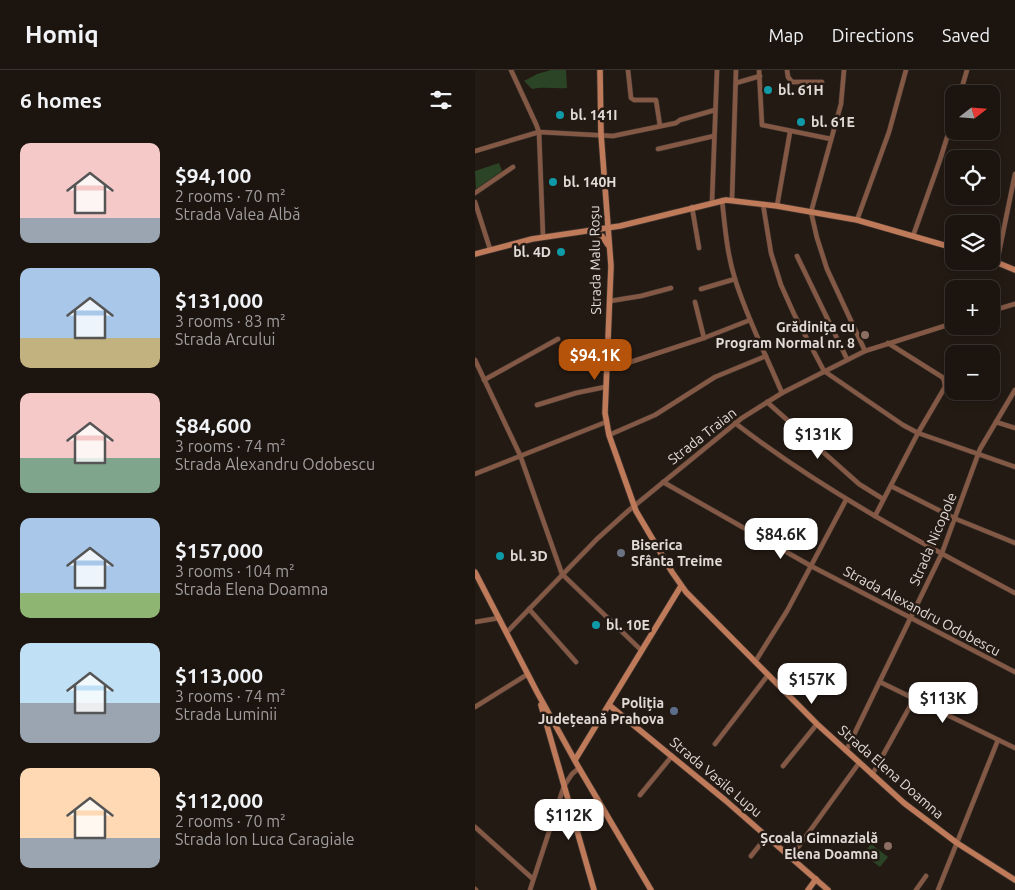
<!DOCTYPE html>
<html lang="en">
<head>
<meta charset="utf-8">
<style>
  :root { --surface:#1b140f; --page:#241d18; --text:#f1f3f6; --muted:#a09e9e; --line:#39332f; --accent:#b45309 }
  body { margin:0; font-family:Ubuntu,sans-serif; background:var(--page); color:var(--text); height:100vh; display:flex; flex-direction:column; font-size:19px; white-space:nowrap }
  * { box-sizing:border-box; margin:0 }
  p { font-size:16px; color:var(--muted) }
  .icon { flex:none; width:28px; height:28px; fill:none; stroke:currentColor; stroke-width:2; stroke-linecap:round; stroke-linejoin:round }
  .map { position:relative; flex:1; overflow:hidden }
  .details { display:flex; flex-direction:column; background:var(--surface); width:475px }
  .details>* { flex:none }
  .needle { width:32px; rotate:73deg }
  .fabs { position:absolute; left:470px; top:15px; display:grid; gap:10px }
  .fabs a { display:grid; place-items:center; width:55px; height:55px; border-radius:10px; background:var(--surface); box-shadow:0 2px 8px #0003,0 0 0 1px var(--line); font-size:25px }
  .price { position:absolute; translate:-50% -42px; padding:0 11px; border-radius:10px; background:#fff; color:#222; font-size:16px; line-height:32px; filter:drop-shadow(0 1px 2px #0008) }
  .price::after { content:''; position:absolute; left:50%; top:30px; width:15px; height:11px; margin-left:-8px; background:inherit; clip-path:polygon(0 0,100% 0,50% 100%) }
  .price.current { background:var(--accent); color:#fff }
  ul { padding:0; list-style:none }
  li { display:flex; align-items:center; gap:15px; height:125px; padding:0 20px }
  li span { display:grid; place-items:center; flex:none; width:140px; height:100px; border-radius:10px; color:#555 }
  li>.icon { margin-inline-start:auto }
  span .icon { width:60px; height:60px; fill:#fffc; stroke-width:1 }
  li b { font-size:21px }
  h2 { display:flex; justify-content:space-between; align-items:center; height:60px; padding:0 20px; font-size:21px }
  header { display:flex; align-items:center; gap:30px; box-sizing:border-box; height:70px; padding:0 25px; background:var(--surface); border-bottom:1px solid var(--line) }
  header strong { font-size:24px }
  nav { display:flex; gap:28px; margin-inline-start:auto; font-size:18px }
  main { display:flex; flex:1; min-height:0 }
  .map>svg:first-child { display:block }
</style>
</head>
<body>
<header>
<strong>Homiq</strong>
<nav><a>Map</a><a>Directions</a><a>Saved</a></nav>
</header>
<main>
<section class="details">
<h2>6 homes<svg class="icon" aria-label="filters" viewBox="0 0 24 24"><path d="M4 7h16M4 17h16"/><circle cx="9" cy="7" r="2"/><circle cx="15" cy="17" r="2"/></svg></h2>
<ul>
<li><span style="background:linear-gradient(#f6c9c9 75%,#9aa5b1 0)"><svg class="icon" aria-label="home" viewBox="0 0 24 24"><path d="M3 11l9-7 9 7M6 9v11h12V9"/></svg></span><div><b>$94,100</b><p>2 rooms · 70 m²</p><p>Strada Valea Albă</p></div></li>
<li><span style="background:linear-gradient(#a9c7e8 70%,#c2b280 0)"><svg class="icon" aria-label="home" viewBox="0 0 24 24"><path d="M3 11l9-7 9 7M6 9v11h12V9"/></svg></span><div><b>$131,000</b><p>3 rooms · 83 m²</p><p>Strada Arcului</p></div></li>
<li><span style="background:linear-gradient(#f6c9c9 65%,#7fa58c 0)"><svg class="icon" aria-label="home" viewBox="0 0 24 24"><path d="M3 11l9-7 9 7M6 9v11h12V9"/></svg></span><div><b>$84,600</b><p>3 rooms · 74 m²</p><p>Strada Alexandru Odobescu</p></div></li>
<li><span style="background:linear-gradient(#a9c7e8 75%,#8fb573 0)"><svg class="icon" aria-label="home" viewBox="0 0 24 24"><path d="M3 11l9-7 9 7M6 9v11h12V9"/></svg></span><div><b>$157,000</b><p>3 rooms · 104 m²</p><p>Strada Elena Doamna</p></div></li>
<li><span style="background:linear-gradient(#bfe0f5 60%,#9aa5b1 0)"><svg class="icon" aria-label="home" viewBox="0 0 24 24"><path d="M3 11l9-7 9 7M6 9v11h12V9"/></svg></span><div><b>$113,000</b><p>3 rooms · 74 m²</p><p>Strada Luminii</p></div></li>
<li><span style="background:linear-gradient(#ffd9b3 70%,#9aa5b1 0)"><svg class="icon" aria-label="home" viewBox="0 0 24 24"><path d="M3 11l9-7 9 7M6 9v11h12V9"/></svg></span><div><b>$112,000</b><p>2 rooms · 70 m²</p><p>Strada Ion Luca Caragiale</p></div></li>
</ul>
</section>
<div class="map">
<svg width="540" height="820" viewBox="0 0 540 820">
  <rect width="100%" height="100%" fill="#241a14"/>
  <!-- green -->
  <g fill="#2b4425">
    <path d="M76,0H91L92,18C80,19 69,16 57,19L49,11L62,4Z"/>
    <path d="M24,93L27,101L1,119L0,101Z"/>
    <path d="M396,774L413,787L405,797L388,784Z"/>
  </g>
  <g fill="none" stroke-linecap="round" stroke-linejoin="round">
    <!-- street casing -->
    <g stroke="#3f352f" stroke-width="5.5">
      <g id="street">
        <path d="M36,0L61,54L64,62L68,166"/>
        <path d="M153,0L156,28L159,30H181L185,56"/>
        <path d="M284,0L287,55L356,69"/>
        <path d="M312,0L313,7L317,12H347"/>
        <path d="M369,0L366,34L336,142L342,168L352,199L390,281"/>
        <path d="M261,13L285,6"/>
        <path d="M485,24L492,0"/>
        <path d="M183,79L239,66"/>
        <path d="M0,81L64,62L138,66L201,53L205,50L240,40"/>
        <path d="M0,123L38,97"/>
        <path d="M247,130C250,157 252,184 260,209C272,248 291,285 307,323"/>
        <path d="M257,130L261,0"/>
        <path d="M0,132L15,179"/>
        <path d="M237,132L242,0"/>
        <path d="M288,134L296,183L306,215L319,244L349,301L428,355L443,363L540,397"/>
        <path d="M302,136L315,62"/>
        <path d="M217,137L224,178"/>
        <path d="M382,150L414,62L431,0"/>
        <path d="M438,166L465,90L479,45"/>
        <path d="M322,186L372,289"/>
        <path d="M522,192L540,104"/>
        <path d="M226,219L260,209"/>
        <path d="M135,231L166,226L196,218"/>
        <path d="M220,232L229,268"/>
        <path d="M516,241L540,234"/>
        <path d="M0,290L45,385L87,504L166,580"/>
        <path d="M131,300L229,268L275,250"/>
        <path d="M9,310L83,269"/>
        <path d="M292,332L384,414L408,429"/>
        <path d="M62,335L101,323L130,317"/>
        <path d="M521,352L540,358"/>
        <path d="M260,353C347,420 444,472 540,523"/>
        <path d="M134,365L180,345L240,307L291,286"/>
        <path d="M0,404L131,352"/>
        <path d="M188,412L336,496L540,602"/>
        <path d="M416,416L481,449L540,473"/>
        <path d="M400,446L443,363L470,317L469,310L467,307L413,273"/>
        <path d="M54,539L101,592"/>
        <path d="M0,552L24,548"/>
        <path d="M32,562L122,469L153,441L267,348L307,323L390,281L479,253"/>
        <path d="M280,592L312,541L371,430"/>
        <path d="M405,612L540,678"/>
        <path d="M0,637L53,604"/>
        <path d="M240,674L293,605"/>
        <path d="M371,681L467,483L505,379L540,320"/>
        <path d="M308,696L342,654"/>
        <path d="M397,705L439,629"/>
        <path d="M165,725L197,686"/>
        <path d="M0,757L58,809"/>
        <path d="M276,786L292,766"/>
        <path d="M316,787L384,693"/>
        <path d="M0,819L1,820"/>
        <path d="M55,820L89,716L97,704L104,698"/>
        <path d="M441,820L451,806"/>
        <path d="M463,820L523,670"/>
      </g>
    </g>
    <!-- secondary casing -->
    <g stroke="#3f352f" stroke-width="7">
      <g id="secondary">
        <path d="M125,0L126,64L136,196L130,343L134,365L161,441L197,502L211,522L342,654L429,733L482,773L540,810"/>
        <path d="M113,161L127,166L133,175"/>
        <path d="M0,184L57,169L145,156L251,130L302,136L382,150L479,178"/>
        <path d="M516,190L540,200"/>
        <path d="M0,502L62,622L104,698L176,820"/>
        <path d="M66,635L119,820"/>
        <path d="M134,635L250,730L353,820"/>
        <path d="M100,690L206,516"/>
        <path d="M333,820L341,809"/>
      </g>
    </g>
    <!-- street -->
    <use href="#street" stroke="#835845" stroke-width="4.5"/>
    <!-- secondary -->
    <use href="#secondary" stroke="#bf7a5a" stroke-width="5.5"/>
  </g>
  <!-- markers -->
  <g fill="#0f9aa8" stroke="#241a14" stroke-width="2">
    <circle cx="293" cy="20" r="5"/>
    <circle cx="85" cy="45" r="5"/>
    <circle cx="326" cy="52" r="5"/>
    <circle cx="78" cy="112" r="5"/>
    <circle cx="86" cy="182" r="5"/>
    <circle cx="25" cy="486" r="5"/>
    <circle cx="121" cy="555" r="5"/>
  </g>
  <g fill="#8d6e63" stroke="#241a14" stroke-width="2">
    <circle cx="390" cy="265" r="5"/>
    <circle cx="413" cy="776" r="5"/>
  </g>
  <circle fill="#6b7280" stroke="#241a14" stroke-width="2" cx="146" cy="483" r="5"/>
  <circle fill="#5c6f8a" stroke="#241a14" stroke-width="2" cx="199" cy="641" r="5"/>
  <g text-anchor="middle" stroke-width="5" stroke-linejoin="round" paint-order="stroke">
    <!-- poi labels -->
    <g font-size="14" font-weight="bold" fill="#e2dad6" stroke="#241a14" text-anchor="start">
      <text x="303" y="25">bl. 61H</text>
      <text x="95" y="50">bl. 141I</text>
      <text x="336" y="57">bl. 61E</text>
      <text x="88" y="117">bl. 140H</text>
      <text x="76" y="187" text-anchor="end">bl. 4D</text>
      <text x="380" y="262" text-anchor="end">Grădinița cu<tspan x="380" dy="16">Program Normal nr. 8</tspan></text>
      <text x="156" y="480">Biserica<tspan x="156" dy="16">Sfânta Treime</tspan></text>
      <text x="35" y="491">bl. 3D</text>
      <text x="131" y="560">bl. 10E</text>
      <text x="189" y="638" text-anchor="end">Poliția<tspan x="189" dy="16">Județeană Prahova</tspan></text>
      <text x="403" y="773" text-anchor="end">Școala Gimnazială<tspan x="403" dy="16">Elena Doamna</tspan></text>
    </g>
    <!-- street labels -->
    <g font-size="14" fill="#e2dad6" stroke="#241a14">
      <text transform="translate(120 190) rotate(-91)" y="5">Strada Malu Roșu</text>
      <text transform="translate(227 366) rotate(-38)" y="5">Strada Traian</text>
      <text transform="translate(458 469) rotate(-67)" y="5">Strada Nicopole</text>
      <text transform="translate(447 541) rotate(28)" y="5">Strada Alexandru Odobescu</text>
      <text transform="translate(416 702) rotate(41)" y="5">Strada Elena Doamna</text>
      <text transform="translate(241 707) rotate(40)" y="5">Strada Vasile Lupu</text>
    </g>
  </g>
</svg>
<div class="fabs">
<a><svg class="needle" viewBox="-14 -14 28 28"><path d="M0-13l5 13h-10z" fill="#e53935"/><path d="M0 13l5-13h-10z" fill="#a09e9e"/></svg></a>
<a><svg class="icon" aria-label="locate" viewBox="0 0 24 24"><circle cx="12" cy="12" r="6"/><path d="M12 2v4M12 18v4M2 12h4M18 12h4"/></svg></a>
<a><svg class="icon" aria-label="layers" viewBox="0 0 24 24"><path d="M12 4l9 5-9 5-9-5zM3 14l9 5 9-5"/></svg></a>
<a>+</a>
<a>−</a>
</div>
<b class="price current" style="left:120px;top:311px">$94.1K</b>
<b class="price" style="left:343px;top:390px">$131K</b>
<b class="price" style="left:306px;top:490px">$84.6K</b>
<b class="price" style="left:337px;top:635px">$157K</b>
<b class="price" style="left:468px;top:654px">$113K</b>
<b class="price" style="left:94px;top:771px">$112K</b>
</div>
</main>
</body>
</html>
